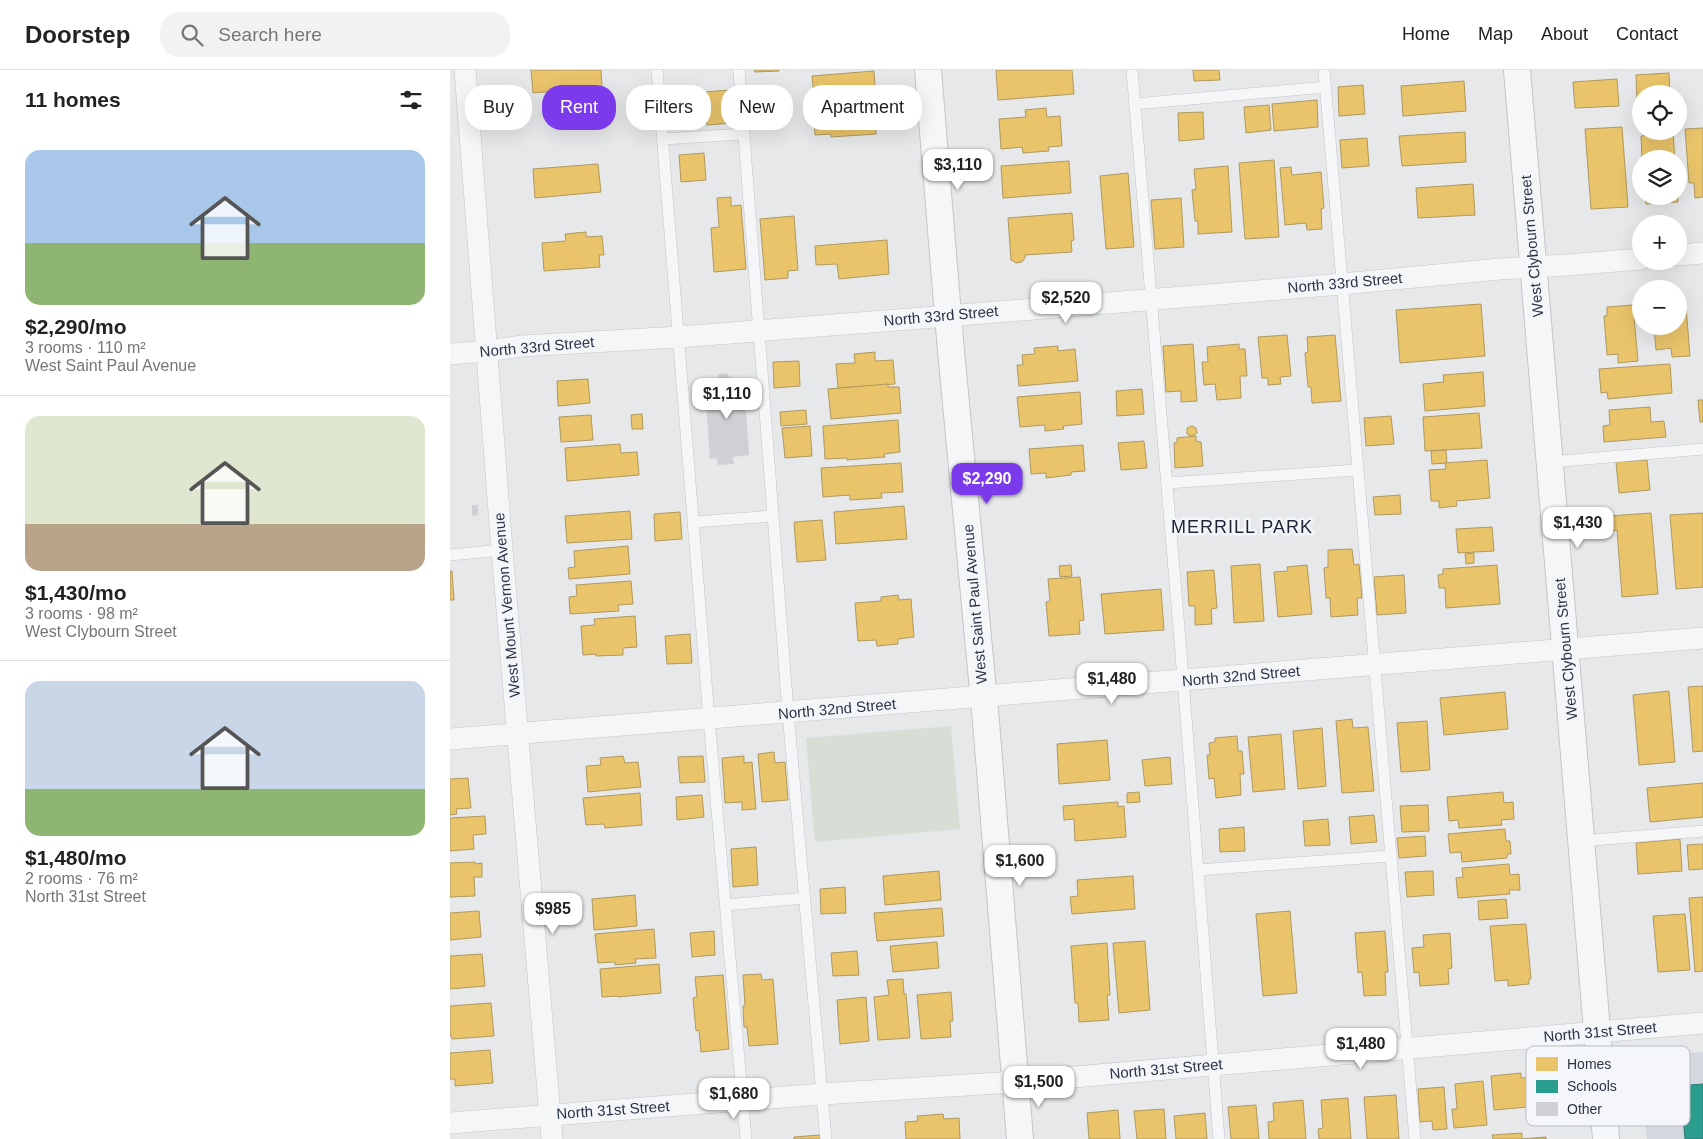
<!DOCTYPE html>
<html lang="en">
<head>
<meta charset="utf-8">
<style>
  :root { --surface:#fff; --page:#f2f2f2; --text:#222; --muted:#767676; --line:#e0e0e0; --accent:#7c3aed }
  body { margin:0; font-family:Arial,sans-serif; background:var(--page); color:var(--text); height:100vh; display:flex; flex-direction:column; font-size:19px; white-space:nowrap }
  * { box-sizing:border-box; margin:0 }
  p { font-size:16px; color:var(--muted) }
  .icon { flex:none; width:28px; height:28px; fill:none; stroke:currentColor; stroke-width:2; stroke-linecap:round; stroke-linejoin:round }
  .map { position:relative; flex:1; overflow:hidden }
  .panel { display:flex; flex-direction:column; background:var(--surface); width:450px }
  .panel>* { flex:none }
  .guide { position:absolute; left:15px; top:15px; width:475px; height:45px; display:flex; gap:10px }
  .buttons { position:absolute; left:1182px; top:15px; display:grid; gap:10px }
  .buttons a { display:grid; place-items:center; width:55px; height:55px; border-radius:50%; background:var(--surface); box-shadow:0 5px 20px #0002; font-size:25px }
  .price { position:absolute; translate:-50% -42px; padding:0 11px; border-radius:10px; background:#fff; color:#222; font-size:16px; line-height:32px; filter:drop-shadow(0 1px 2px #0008) }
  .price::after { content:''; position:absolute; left:50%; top:30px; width:15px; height:11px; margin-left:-8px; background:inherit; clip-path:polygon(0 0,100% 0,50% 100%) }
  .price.selected { background:var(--accent); color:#fff }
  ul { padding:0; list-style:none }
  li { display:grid; align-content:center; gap:10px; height:265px; padding:0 25px }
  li+li { border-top:1px solid var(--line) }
  li span { display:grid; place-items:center; height:155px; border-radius:15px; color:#555 }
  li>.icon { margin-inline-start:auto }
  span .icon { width:90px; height:90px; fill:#fffc; stroke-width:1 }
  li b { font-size:21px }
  h2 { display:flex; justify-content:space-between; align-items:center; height:60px; padding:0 25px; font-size:21px }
  .tag { padding:0 18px; border-radius:20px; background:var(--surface); box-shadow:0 5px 20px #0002; font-size:18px; line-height:45px }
  .tag.selected { background:var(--accent); color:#fff }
  header { display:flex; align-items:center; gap:30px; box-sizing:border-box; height:70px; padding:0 25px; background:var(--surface); border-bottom:1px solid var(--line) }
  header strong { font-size:24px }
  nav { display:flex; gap:28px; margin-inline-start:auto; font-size:18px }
  .search { width:350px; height:45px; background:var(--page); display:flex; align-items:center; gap:12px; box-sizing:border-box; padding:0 18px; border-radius:20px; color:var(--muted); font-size:19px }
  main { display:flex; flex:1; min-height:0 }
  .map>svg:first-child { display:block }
</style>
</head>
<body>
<header>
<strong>Doorstep</strong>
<div class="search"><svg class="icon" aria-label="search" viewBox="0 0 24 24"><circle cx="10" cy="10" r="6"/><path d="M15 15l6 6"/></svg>Search here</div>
<nav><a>Home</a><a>Map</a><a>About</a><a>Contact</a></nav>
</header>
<main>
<section class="panel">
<h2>11 homes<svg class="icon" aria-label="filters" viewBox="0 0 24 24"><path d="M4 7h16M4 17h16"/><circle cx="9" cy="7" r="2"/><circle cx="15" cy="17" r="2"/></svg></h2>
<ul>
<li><span style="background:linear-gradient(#a9c7e8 60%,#8fb573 0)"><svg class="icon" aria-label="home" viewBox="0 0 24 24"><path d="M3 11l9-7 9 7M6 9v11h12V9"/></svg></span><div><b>$2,290/mo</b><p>3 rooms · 110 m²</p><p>West Saint Paul Avenue</p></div></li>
<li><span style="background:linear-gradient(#dfe7d0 70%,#b9a48a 0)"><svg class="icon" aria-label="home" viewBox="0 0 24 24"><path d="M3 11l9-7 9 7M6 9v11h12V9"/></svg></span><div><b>$1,430/mo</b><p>3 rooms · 98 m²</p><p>West Clybourn Street</p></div></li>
<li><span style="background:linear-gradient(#c9d6e8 70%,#8fb573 0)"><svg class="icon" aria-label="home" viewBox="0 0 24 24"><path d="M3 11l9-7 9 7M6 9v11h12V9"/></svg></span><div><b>$1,480/mo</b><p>2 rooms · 76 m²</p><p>North 31st Street</p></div></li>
</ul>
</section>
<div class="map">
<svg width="1253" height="1069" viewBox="0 0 1253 1069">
  <rect width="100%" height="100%" fill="#e6e8ea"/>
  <!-- built -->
  <path fill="#d4d7dd" d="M1253,982V1069H1197L1190,987Z"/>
  <!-- green -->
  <path fill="#d6ded6" d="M501,656L510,759L365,772L356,668Z"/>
  <!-- homes -->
  <g fill="#e9c46a" stroke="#b0995f">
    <path d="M81,0H151L152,17L83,23Z"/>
    <path d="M304,0H329V1L305,2Z"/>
    <path d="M546,0H622L624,24L548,30Z"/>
    <path d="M743,0H769L770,10L744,11Z"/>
    <path d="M424,1L426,30L365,36L362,6Z"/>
    <path d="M1219,3L1220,24H1191V32H1187L1186,5Z"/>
    <path d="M1167,9L1169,36L1125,38L1123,12Z"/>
    <path d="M1014,11L1016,41L953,46L951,16Z"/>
    <path d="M913,15L915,44L889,46L888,17Z"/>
    <path d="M279,20L282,53L257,55L254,22Z"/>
    <path d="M867,30L868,57L824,61L822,34Z"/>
    <path d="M424,35L426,64L381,67V64L365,65L363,40Z"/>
    <path d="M819,35L821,60L796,63L794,37Z"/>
    <path d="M596,38L597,47L610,46L612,76L598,77L599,81L573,83L572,77L551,79L549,49L576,47L575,40Z"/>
    <path d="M753,42L754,69L729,71L728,43Z"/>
    <path d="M1172,57L1178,137L1141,139L1135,59Z"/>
    <path d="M1253,58V127L1245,128L1244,113H1239L1235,59Z"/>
    <path d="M1015,62L1016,92L952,96L949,66Z"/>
    <path d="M1223,63L1225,89H1192L1191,66Z"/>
    <path d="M917,68L919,96L892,98L890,70Z"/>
    <path d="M254,83L256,110L231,112L229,85Z"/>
    <path d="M824,90L829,167L795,169L789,93Z"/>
    <path d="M619,91L621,123L553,128L551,96Z"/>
    <path d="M148,94L151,122L85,128L83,99Z"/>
    <path d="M778,96L782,162L748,164V151H745L742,120L746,119L744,99Z"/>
    <path d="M841,97L842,105L871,102L874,138L871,139L872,159L857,160L856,153L835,155L830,98Z"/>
    <path d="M678,103L684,177L656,179L650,106Z"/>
    <path d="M1023,114L1025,145L968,148L966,118Z"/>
    <path d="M1195,126H1228V132L1196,134Z"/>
    <path d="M281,127V136L291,135L296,199L264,202L261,158L269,157L267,128Z"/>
    <path d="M731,128L734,177L705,179L701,130Z"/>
    <path d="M622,143L624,170L621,171L622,182L575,185V188L572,192L566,193L561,190L558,148Z"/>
    <path d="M344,146L348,200L338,201V208L315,210L310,149Z"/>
    <path d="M136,162V167L152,166L154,185H149L150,197L94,201L92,173L116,171L115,164Z"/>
    <path d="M437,170L439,204L389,209L387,194L366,195L365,176Z"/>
    <path d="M1229,229L1230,238L1236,237L1240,286L1222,287L1221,278L1206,280L1204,256H1229Z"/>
    <path d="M1031,234L1035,286L950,293L946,240Z"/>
    <path d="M1183,235L1188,291L1168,293V284L1157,285L1154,246H1157V237Z"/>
    <path d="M837,265L841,306L830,307L831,314L818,315V308H812L808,267Z"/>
    <path d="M885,265L891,331L862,333L861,317H858L855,283L858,282L857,267Z"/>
    <path d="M743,274L747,331L731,332V321L716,322L713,276Z"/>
    <path d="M789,274V279H795L797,306H790L791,328L767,330L765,314L754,315L752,292H758L757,277Z"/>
    <path d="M608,276V281L625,279L628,311L569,316L567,295H573L572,285L585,284L584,278Z"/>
    <path d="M425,282V291L443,290L445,314L388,318L386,294L405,293L404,284Z"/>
    <path d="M349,291L350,316L324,318L323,292Z"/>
    <path d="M1220,294L1222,323L1158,329L1157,322L1151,323L1149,299Z"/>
    <path d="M1033,302L1035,336L975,341L973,314L994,312L993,305Z"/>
    <path d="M138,309L140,333L108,336L107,311Z"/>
    <path d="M438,314V317H449L451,343L381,349L378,319Z"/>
    <path d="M692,319L694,344L667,346L666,321Z"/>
    <path d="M630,322L632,354L613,356L614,359L595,361V355L570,357L567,327Z"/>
    <path d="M1248,330H1253V352H1250Z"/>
    <path d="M1200,337L1201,352L1214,351L1216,367L1154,372L1153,356L1160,355L1159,340Z"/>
    <path d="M356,340L357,354L331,356L330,342Z"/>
    <path d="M1029,343L1032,378L975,381L973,347Z"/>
    <path d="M192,344L193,359H182L181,345Z"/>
    <path d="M141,345L143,370L111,372L109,347Z"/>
    <path d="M941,346L944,374L916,376L914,348Z"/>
    <path d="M448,350L450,382L434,384L435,387L397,390V388L375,389L373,356Z"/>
    <path d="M360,356L362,386L335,388L332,358Z"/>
    <path d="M742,356L746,358L747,363L742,366L737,364V358Z"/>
    <path d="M746,366V371L751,372L753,396L725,398L724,373L727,372V368Z"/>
    <path d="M694,371L697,398L671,400L668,373Z"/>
    <path d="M170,374L171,383L187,382L189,405L117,411L115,378Z"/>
    <path d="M633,375L635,401L621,402V405L596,408V403L581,404L579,379Z"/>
    <path d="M996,380L997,393L982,394L981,381Z"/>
    <path d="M1037,390L1040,428L1006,431L1007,436L989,438V431H981L979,400L996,399L995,393Z"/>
    <path d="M1197,390L1200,420L1169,423L1166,392Z"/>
    <path d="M451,393L453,422L431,423L432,428L400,430V425L373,427L371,398Z"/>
    <path d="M950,425L951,444L925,445L923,427Z"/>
    <path d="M454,436L457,469L386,474L384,442Z"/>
    <path d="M180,441L182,469L117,473L115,446Z"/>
    <path d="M230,442L232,469L205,471L204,444Z"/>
    <path d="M1201,443L1208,524L1172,527L1167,460L1161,461L1159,446Z"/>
    <path d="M1253,443V517L1226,519L1220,445Z"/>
    <path d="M372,450L376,490L347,492L344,452Z"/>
    <path d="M1042,457L1044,481L1008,483L1006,459Z"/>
    <path d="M178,476L180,504L119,509L118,498L125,497L124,481Z"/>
    <path d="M902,479L904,495L909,494L912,528H907L908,545L881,547L880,528H876L874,498L878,497V480Z"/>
    <path d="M1024,483V493L1016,494L1015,484Z"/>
    <path d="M810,494L814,551L784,553L781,496Z"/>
    <path d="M621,495L622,506L610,507L609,496Z"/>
    <path d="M857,495L862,544L828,547L824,502L838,501L837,497Z"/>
    <path d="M1047,495L1050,534L996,538L995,518H989L988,505L993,504V499Z"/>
    <path d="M764,500L767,538L761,539L762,554L745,555V536H739L737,502Z"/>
    <path d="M0,501H2L4,530H0Z"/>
    <path d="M954,505L956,543L927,545L924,507Z"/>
    <path d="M630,507L634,550L629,551L630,564L599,566L596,532L600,531L598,509Z"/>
    <path d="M181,511L183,534L168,535L169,541L120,544L119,527L127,526L126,515Z"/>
    <path d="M711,519L714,560L655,564L651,524Z"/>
    <path d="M448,525L449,530L461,529L464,567L448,569V574L427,576L426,570L408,571L405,533L431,531V527Z"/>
    <path d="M185,546L187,577L173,578V585L146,586V584L133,585L131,556L145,555L144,549Z"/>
    <path d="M240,564L242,593L217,594L215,566Z"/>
    <path d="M1253,616V681L1243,682L1238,617Z"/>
    <path d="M1219,621L1225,692L1189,695L1183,625Z"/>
    <path d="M1055,622L1058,659L994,665L990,628Z"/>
    <path d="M902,649L903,658L918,657L924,721L892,723L886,651Z"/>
    <path d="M977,651L980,700L951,702L947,653Z"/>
    <path d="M872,658L876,716L848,719L843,661Z"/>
    <path d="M831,664L835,719L803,722L798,667Z"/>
    <path d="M787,666L788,681H792L794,704H790L791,725L766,728L764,708L759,709L757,685H760L759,673L765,672V668Z"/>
    <path d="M657,670L660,710L609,714L607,674Z"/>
    <path d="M324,682L325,693L335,692L338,730L312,732L308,684Z"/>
    <path d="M173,686L175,693L188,692L191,717L138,722L136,696L151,695L150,688Z"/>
    <path d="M253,686L255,712L230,713L228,687Z"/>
    <path d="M294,686V693L302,692L306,739L292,740V732L275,733L272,688Z"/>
    <path d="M720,687L722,714L695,716L692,690Z"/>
    <path d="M18,708L21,738L6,739L7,744L0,745V709Z"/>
    <path d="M1253,713V747L1200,752L1197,718Z"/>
    <path d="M689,722L690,732L677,733V723Z"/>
    <path d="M1053,722L1054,733L1063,732L1064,749L1051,750L1052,755L1009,758L1008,750L999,751L997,727Z"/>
    <path d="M190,723L192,755L155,758L154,754L136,755L133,728Z"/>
    <path d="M252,725L254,747L227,750L226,727Z"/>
    <path d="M668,732V737L674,736L676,767L625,771L624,749L614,750L613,736Z"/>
    <path d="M978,735L979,761L952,762L950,736Z"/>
    <path d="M924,745L927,772L901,774L899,747Z"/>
    <path d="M35,746L36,764L23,765L24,779L0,781V748Z"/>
    <path d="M878,749L880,775L855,776L853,751Z"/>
    <path d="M794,757L795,781L770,782L769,759Z"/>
    <path d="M1055,759L1056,771H1060L1061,784H1057V788L1012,792L1011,782L1000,783L998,764Z"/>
    <path d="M975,766L976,786L949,788L947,768Z"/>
    <path d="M1230,769L1232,801L1188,804L1186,773Z"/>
    <path d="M1253,774V799L1239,800L1237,775Z"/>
    <path d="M306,777L308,815L283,817L281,779Z"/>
    <path d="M25,792V794L32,793V807H24L25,826L0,827V793Z"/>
    <path d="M1059,794L1060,805L1069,804L1070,820H1059L1060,824L1008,828L1006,808L1013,807L1012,798Z"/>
    <path d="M489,801L491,830L435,835L433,806Z"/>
    <path d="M983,801L984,825L957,827L955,802Z"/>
    <path d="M683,806L685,839L622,844L620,827L628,826L627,810Z"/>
    <path d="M395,817L396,843L371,844L370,819Z"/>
    <path d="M185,825L187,856L144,860L142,829Z"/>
    <path d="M1253,827V901L1245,902L1239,828Z"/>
    <path d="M1056,829L1058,848L1029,850L1028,831Z"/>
    <path d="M492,838L494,866L427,871L424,843Z"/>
    <path d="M29,841L31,867L0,870V843Z"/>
    <path d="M840,841L847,923L813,926L806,844Z"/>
    <path d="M1235,844L1240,900L1208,902L1203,846Z"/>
    <path d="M1076,854L1081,909H1079V914L1058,916V910L1045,911L1040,856Z"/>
    <path d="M204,859L206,888L185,889L186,893L165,895V892L148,893L145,864Z"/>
    <path d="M264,861L265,885L242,887L240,863Z"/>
    <path d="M935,861L938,902H935L936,925L914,926L912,902L908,903L905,863Z"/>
    <path d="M1000,863L1002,898L998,899L999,914L970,916L969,902L964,903L962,878L974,877L973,865Z"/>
    <path d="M695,871L700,940L669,943L663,873Z"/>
    <path d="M487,872L489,898L443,902L440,876Z"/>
    <path d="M657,873L660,925H657L659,950L629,952L628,933H625L621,876Z"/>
    <path d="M407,881L409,905L383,906L381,883Z"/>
    <path d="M32,884L35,916L0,919V886Z"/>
    <path d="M209,894L211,923L168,927V926L152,927L150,899Z"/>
    <path d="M311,904L312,910L323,909L328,974L299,976L297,957H294L293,936H295L293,905Z"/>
    <path d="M273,905L279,979L251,982L249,960L246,961L243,928L247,927L245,907Z"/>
    <path d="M453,909L454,924H456L460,968L428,970L424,927L439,925L437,910Z"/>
    <path d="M501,922L503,951H500L501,967L471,969L467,925Z"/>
    <path d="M416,927L419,971L390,974L387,930Z"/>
    <path d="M41,933L44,966L2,969L0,963V936Z"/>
    <path d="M40,980L43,1013L5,1016V1009H0V983Z"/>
    <path d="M1071,1003V1008L1088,1007L1090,1036L1044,1040L1041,1006Z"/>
    <path d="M1033,1011L1037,1055L1004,1058L1002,1039H1007L1005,1014Z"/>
    <path d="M994,1017L997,1059L983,1060L982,1051L970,1052L968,1019Z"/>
    <path d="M946,1025L949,1069H917L914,1027Z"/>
    <path d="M898,1028L901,1069H869L868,1059L873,1058L871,1030Z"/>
    <path d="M853,1030L856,1069H819L818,1052L824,1051L823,1033Z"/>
    <path d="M806,1035L809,1069H781L778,1037Z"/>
    <path d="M714,1039L716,1069H687L684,1041Z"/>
    <path d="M668,1040L670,1069H639L637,1043Z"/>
    <path d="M755,1043L757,1069H726L724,1046Z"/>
    <path d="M493,1044L494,1049L509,1048L510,1069H456L455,1052L468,1051L467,1046Z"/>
    <path d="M1072,1063V1069L1096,1067V1069H1043L1042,1065Z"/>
    <path d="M370,1065L371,1069H344V1067Z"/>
  </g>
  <!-- schools -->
  <path fill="#2a9d8f" stroke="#2a7e79" d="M1253,1014V1069H1235L1233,1047H1230L1227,1016Z"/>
  <!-- building -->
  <g fill="#ced0d3">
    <path d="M278,303V307L281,306L282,315L294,314L299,385L283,387L284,394L268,395L267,388L260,389L255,317L264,316V308H268V304Z"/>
    <path d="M22,435H28V445L22,446Z"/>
  </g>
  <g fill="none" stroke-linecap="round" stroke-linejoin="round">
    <!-- service casing -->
    <g stroke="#c4c6c8" stroke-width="12">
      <g id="service">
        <path d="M207,0L259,649L296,1069"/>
        <path d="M289,0L338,642L376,1069"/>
        <path d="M682,0L731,583L769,1069"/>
        <path d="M874,0L965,1069"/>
        <path d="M685,34L876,17"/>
        <path d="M213,69L293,64"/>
        <path d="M1100,392L1253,379"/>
        <path d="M717,413L907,400"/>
        <path d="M244,452L323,446"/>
        <path d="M0,485L52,480"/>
        <path d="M1131,771L1253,761"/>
        <path d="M748,800L940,786"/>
        <path d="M276,835L355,828"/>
      </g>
    </g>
    <!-- minor casing -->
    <g stroke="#c4c6c8" stroke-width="22">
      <g id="minor">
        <path d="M15,0L52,480L102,1069"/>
        <path d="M1229,185L1253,183"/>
        <path d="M0,284L37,281L72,276L229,267L498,246L892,214L1050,199L1117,195L1191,189"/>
        <path d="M0,669L1253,568"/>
        <path d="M0,1053L372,1024L565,1012L1253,953"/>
      </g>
    </g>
    <!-- tertiary casing -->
    <g stroke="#c4c6c8" stroke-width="28">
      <g id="tertiary">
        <path d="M478,0L500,270L536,652L570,1069"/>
        <path d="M1067,0L1156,1069"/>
      </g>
    </g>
    <!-- service -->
    <use href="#service" stroke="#f5f6f7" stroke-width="11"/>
    <!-- minor -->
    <use href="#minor" stroke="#f5f6f7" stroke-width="21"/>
    <!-- tertiary -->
    <use href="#tertiary" stroke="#f5f6f7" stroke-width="26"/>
  </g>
  <g text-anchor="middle" stroke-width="5" stroke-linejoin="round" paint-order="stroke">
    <!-- street labels -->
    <g font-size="15" fill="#2b3445" stroke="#f4f6f9">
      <text transform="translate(1082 176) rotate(-95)" y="5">West Clybourn Street</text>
      <text transform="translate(895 213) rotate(-5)" y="5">North 33rd Street</text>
      <text transform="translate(491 246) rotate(-5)" y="5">North 33rd Street</text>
      <text transform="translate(87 277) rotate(-5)" y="5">North 33rd Street</text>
      <text transform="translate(525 534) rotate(-95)" y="5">West Saint Paul Avenue</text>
      <text transform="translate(57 535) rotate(-95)" y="5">West Mount Vernon Avenue</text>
      <text transform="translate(1116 579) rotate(-95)" y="5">West Clybourn Street</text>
      <text transform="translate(791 606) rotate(-5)" y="5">North 32nd Street</text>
      <text transform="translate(387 639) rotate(-5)" y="5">North 32nd Street</text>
      <text transform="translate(1150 962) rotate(-5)" y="5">North 31st Street</text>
      <text transform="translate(716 999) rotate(-5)" y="5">North 31st Street</text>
      <text transform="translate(163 1040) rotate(-4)" y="5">North 31st Street</text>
    </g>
    <!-- quarter labels -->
    <g font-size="18" letter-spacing="1" fill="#1d2536" stroke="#f4f6f9">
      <text x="792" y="463">MERRILL PARK</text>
    </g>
  </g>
  <!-- legend -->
  <rect x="1076" y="976" width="164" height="80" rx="8" fill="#f4f6f9" stroke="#b8bcc3" stroke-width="1"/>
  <rect x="1086" y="987" width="22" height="14" fill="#e9c46a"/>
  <rect x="1086" y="1010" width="22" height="13" fill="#2a9d8f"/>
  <rect x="1086" y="1032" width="22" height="14" fill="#ced0d3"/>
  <g font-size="14" fill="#2b3445">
    <text x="1117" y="999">Homes</text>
    <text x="1117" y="1021">Schools</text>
    <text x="1117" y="1044">Other</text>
  </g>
</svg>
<div class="buttons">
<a><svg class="icon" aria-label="locate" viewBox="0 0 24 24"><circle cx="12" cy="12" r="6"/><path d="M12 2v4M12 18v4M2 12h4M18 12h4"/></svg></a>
<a><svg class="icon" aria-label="layers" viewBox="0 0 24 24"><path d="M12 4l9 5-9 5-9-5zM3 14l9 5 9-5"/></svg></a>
<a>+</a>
<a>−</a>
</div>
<b class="price" style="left:508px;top:121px">$3,110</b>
<b class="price" style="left:616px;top:254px">$2,520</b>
<b class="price" style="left:277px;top:350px">$1,110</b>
<b class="price selected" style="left:537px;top:435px">$2,290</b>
<b class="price" style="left:1128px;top:479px">$1,430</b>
<b class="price" style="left:662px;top:635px">$1,480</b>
<b class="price" style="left:570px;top:817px">$1,600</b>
<b class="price" style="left:103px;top:865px">$985</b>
<b class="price" style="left:911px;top:1000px">$1,480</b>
<b class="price" style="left:589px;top:1038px">$1,500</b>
<b class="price" style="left:284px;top:1050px">$1,680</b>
<div class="guide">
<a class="tag">Buy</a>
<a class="tag selected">Rent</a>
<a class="tag">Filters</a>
<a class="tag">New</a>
<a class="tag">Apartment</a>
</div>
</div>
</main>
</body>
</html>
